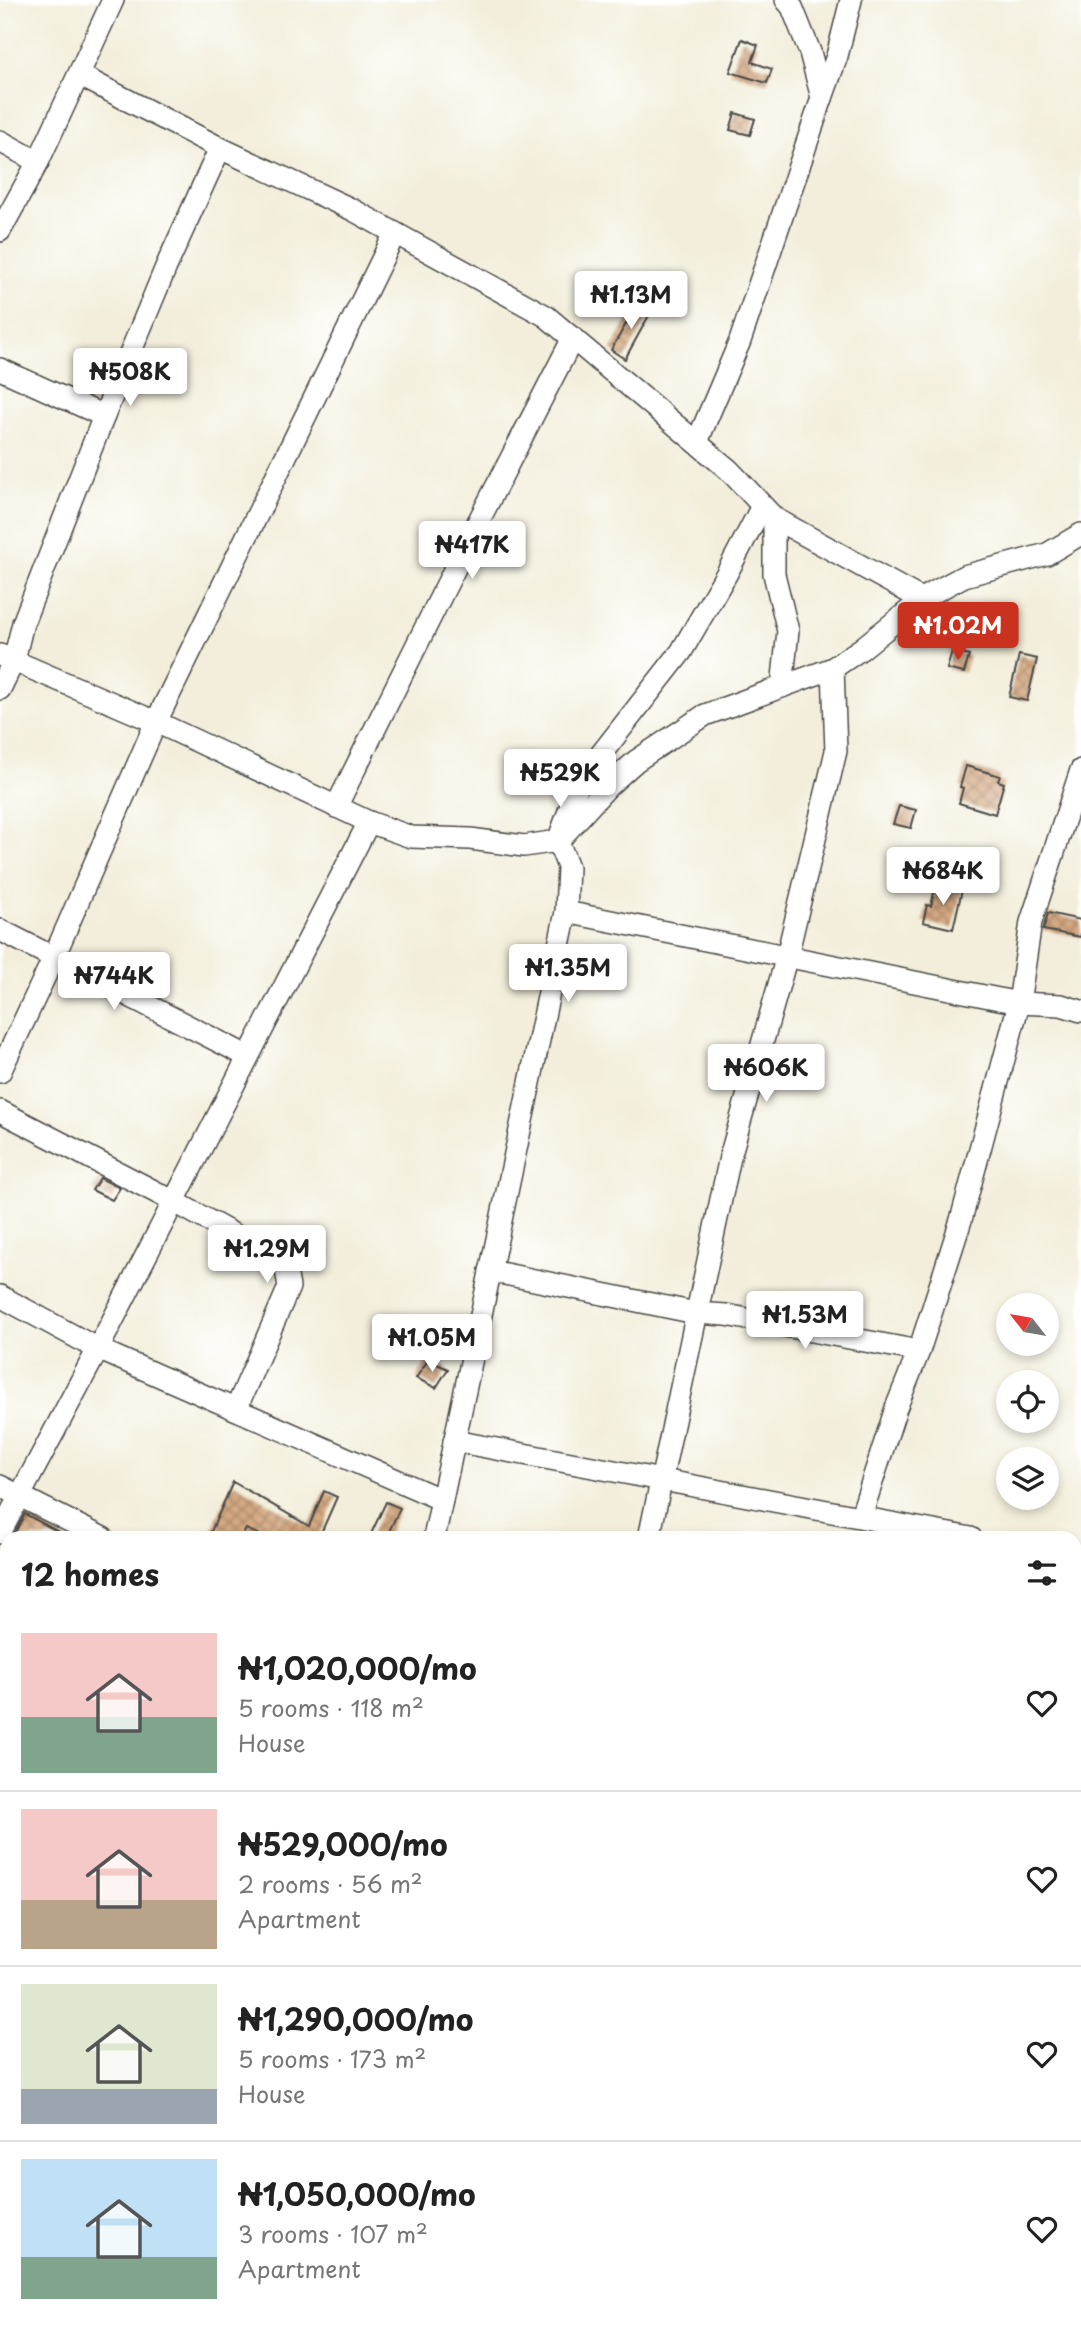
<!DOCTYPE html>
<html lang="en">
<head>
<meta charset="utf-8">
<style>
  :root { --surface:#fff; --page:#f2f2f2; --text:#222; --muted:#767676; --line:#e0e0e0; --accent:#c8321e }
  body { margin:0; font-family:"Playpen Sans",sans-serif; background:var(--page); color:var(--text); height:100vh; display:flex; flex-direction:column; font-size:26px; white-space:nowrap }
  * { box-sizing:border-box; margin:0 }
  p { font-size:23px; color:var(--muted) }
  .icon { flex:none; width:38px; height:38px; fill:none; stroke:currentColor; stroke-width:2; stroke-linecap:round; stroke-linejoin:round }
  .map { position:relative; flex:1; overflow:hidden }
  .drawer { position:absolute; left:0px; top:1531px; width:1082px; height:800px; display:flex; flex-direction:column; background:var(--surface); border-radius:21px 21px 0 0; box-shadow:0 4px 10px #0003 }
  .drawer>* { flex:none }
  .needle { width:46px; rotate:301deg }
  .fabs { position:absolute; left:996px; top:1293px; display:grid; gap:14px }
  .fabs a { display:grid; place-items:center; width:63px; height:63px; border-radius:50%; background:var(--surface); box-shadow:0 4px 10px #0003; font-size:35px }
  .price { position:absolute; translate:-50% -60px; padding:0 16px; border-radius:7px; background:#fff; color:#222; font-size:23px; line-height:46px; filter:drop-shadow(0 2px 4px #0008) }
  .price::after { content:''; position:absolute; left:50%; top:42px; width:21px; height:16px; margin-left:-10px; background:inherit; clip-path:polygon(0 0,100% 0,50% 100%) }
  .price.current { background:var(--accent); color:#fff }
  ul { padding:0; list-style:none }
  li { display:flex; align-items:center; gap:21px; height:175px; padding:0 21px }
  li+li { border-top:2px solid var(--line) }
  li span { display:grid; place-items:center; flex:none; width:196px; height:140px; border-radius:0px; color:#555 }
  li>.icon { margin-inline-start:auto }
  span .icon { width:84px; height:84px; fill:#fffc; stroke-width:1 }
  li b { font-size:30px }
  h2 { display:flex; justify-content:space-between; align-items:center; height:84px; padding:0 21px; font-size:30px }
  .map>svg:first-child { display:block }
</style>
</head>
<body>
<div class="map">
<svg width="1081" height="2330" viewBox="0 0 1081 2330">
  <defs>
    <pattern id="building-cross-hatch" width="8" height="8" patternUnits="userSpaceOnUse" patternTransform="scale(1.75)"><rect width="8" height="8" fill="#d4a982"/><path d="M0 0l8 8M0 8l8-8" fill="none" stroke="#ac8a6b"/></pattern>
  </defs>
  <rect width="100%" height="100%" fill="#fff"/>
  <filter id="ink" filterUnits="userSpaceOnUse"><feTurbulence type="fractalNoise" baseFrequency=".0143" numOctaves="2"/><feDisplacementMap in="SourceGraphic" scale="14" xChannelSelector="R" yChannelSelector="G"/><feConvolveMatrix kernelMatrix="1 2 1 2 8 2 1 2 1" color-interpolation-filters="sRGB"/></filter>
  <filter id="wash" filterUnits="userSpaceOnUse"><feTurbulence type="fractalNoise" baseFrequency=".00686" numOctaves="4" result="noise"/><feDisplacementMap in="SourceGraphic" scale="28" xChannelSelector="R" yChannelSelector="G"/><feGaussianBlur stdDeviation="1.57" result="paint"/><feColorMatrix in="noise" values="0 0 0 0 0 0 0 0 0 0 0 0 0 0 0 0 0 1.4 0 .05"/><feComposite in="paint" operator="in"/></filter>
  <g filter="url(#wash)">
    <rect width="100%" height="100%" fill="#f3eedb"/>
    <g id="blocks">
      <!-- building -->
      <g fill="url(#building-cross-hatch)">
        <path d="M742,39L758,45L752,62L772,69L767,83L730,72Z"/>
        <path d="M735,113L755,119L750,135L730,130Z"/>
        <path d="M638,303L652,310L625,359L611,350Z"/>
        <path d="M952,651L969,656L964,673L947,669Z"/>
        <path d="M1019,655L1037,659L1027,701L1009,697Z"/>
        <path d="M966,766L1000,776L998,781L1004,783L995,814L959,803L963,788L960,787Z"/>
        <path d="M899,806L916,810L911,828L893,824Z"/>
        <path d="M936,884L962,890L953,929L923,922L927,905L931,906Z"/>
        <path d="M1048,913L1081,920V937L1043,930Z"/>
        <path d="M100,1178L120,1188L112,1200L92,1190Z"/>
        <path d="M428,1360L448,1369L436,1388L416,1378Z"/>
        <path d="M233,1482L309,1526L324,1491L337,1497L321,1533L330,1538H267L246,1529L241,1538H208Z"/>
        <path d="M386,1502L400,1508L386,1538H369Z"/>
        <path d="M25,1514L70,1538H12Z"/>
      </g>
    </g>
  </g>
  <g filter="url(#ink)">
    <use href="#blocks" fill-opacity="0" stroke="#494845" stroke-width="2"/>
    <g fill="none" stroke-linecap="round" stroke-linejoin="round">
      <!-- street casing -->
      <g stroke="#494845" stroke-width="24">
        <g id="street">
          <path d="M79,75L220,148L353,210L546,316L729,470L774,518L923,600"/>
          <path d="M822,98L837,56L851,0"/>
          <path d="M0,141L38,162"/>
          <path d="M0,231L38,162L113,0"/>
          <path d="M0,369L104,416"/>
          <path d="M697,442L740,341L822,98L810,52L792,7L786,0"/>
          <path d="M774,518V574L788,631L782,687"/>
          <path d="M0,655L156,722L369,822L411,837L470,839L524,846L558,841L608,786L636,761L705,715L833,668L861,649L927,596L964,576L1047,554L1081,534"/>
          <path d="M0,689L14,660L23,623L104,416L166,267L220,148"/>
          <path d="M336,807L475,528L573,338"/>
          <path d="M566,912L1019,1003L1061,1005L1081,1011"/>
          <path d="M0,930L247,1056"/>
          <path d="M0,1072L54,957L156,722L395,233"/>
          <path d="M0,1111L173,1201L278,1259L286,1270L289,1287L236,1409"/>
          <path d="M490,1271L696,1313L726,1315L919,1351"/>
          <path d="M0,1296L98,1349L442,1500"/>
          <path d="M454,1441L971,1538"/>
          <path d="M0,1486L103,1538"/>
          <path d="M861,1516L896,1408L919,1351L961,1220L1019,1003L1031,922L1081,770"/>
          <path d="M0,1533L98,1349L369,822"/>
          <path d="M434,1538L566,912L568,867L558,841L580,781L681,652L727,573L762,506"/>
          <path d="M649,1538L730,1157L787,956L836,751L833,668"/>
          <path d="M1074,1559L1081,1561"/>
          <path d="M0,1624L7,1626"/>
          <path d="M1074,1722L1081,1690"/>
          <path d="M0,1768L7,1770"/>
          <path d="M0,2113L7,2116"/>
          <path d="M1074,2288L1081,2290"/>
          <path d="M126,2330V2324"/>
          <path d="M569,2330L570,2324"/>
        </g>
      </g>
      <!-- secondary casing -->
      <g stroke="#494845" stroke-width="32">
        <g id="secondary">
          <path d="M0,1859L7,1861"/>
          <path d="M1074,2070L1081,2071"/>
        </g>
      </g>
      <!-- street -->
      <use href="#street" stroke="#fff" stroke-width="21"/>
      <!-- secondary -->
      <use href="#secondary" stroke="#fff" stroke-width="28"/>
    </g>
  </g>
</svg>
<div class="fabs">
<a><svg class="needle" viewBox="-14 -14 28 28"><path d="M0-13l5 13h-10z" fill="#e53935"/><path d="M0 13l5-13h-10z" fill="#767676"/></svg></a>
<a><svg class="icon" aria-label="locate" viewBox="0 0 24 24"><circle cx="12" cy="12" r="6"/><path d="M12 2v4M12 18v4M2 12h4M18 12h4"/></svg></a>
<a><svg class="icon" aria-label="layers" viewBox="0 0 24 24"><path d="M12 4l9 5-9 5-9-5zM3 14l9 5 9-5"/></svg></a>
</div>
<b class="price" style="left:631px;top:331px">₦1.13M</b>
<b class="price" style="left:130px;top:408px">₦508K</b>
<b class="price" style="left:472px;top:581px">₦417K</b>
<b class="price current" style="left:958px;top:662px">₦1.02M</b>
<b class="price" style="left:560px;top:809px">₦529K</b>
<b class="price" style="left:943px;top:907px">₦684K</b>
<b class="price" style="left:568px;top:1004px">₦1.35M</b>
<b class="price" style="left:114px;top:1012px">₦744K</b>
<b class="price" style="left:766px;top:1104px">₦606K</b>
<b class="price" style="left:267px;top:1285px">₦1.29M</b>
<b class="price" style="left:805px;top:1351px">₦1.53M</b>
<b class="price" style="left:432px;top:1374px">₦1.05M</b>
<section class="drawer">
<h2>12 homes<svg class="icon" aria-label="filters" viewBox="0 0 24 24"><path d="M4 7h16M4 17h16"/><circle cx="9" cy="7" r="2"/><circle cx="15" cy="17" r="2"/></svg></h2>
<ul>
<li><span style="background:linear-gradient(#f6c9c9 60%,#7fa58c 0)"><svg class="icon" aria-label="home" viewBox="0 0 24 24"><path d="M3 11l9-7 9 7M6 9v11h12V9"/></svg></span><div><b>₦1,020,000/mo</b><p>5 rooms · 118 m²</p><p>House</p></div><svg class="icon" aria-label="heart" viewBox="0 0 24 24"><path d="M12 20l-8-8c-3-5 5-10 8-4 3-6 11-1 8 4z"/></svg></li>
<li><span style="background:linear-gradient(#f6c9c9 65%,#b9a48a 0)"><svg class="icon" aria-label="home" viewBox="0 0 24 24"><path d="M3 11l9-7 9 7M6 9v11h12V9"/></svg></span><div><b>₦529,000/mo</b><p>2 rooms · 56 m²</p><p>Apartment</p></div><svg class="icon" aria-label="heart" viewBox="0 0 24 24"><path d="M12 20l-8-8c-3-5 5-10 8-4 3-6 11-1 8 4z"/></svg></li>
<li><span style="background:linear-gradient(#dfe7d0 75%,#9aa5b1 0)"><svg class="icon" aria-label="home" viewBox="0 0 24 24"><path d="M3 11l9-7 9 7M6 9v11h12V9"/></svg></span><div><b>₦1,290,000/mo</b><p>5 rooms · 173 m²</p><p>House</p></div><svg class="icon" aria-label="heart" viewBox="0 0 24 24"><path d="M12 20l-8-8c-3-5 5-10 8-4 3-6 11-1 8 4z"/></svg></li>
<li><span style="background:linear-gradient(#bfe0f5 70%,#7fa58c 0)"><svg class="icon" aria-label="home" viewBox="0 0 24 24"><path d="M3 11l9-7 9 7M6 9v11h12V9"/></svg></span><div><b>₦1,050,000/mo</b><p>3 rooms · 107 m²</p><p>Apartment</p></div><svg class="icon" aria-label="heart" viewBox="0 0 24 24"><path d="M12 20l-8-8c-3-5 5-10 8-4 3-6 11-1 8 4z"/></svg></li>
</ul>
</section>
</div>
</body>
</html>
